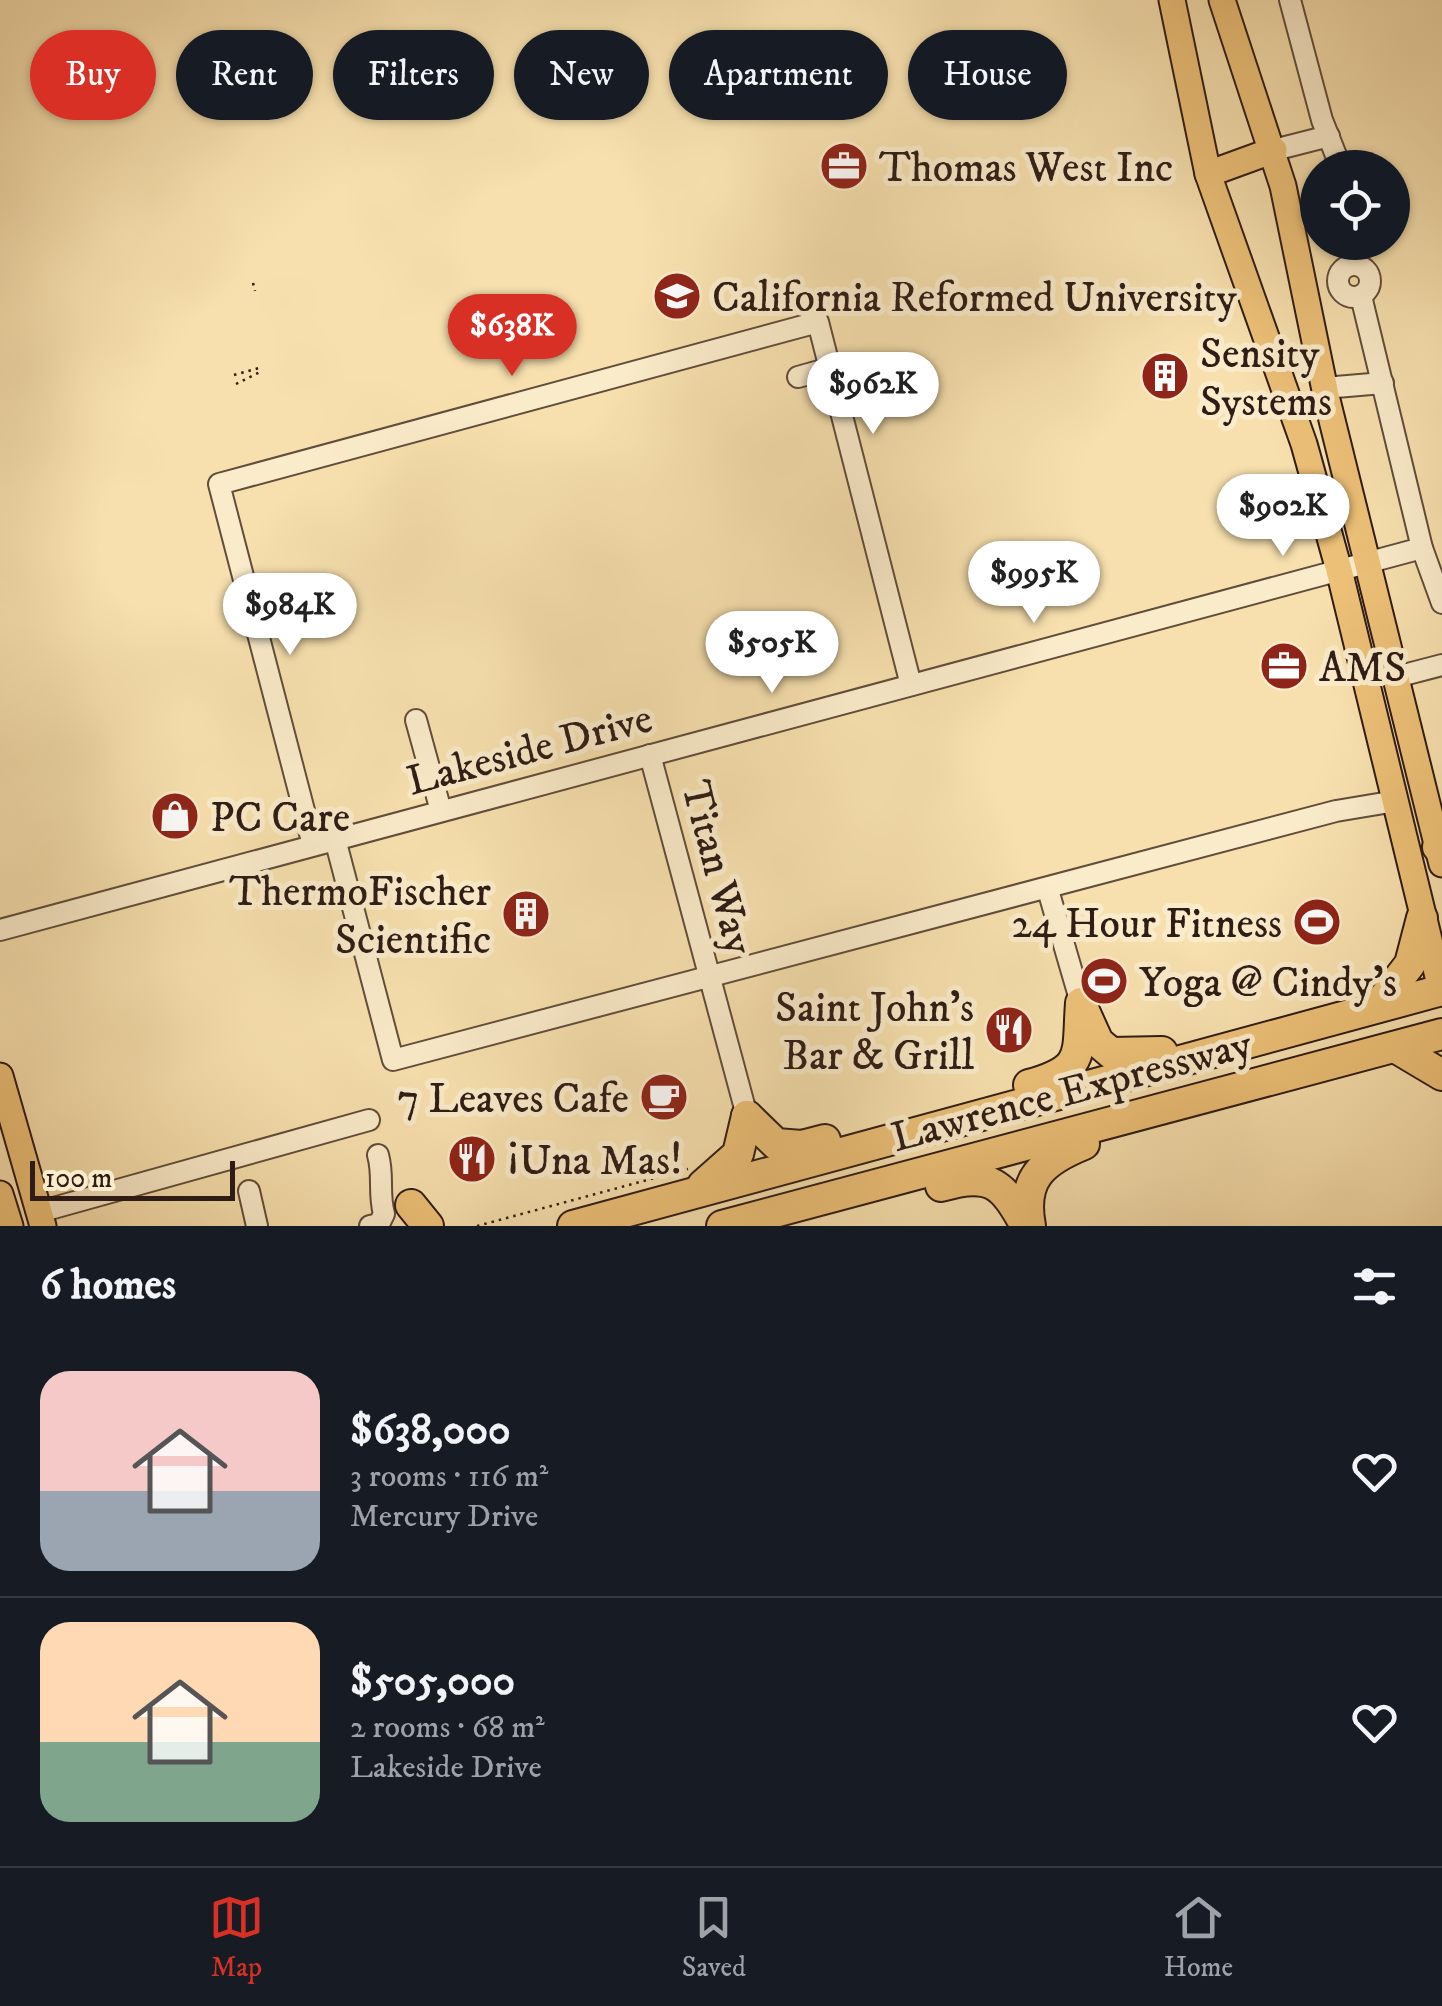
<!DOCTYPE html>
<html lang="en">
<head>
<meta charset="utf-8">
<style>
  :root { --surface:#171b24; --page:#20242c; --text:#f1f3f6; --muted:#9ea1a6; --line:#363941; --accent:#d93025 }
  body { margin:0; font-family:"IM FELL DW Pica",serif; background:var(--page); color:var(--text); height:100vh; display:flex; flex-direction:column; font-size:38px; white-space:nowrap }
  * { box-sizing:border-box; margin:0 }
  p { font-size:32px; color:var(--muted) }
  .icon { flex:none; width:55px; height:55px; fill:none; stroke:currentColor; stroke-width:2; stroke-linecap:round; stroke-linejoin:round }
  .map { position:relative; height:1226px; overflow:hidden }
  .panel { display:flex; flex-direction:column; background:var(--surface); flex:1 }
  .panel>* { flex:none }
  .banner { position:absolute; left:30px; top:30px; width:1382px; height:90px; display:flex; gap:20px }
  .fabs { position:absolute; left:1300px; top:150px; display:grid; gap:20px }
  .fabs a { display:grid; place-items:center; width:110px; height:110px; border-radius:50%; background:var(--surface); box-shadow:0 2px 8px #0004; font-size:50px }
  .scale { position:absolute; left:30px; bottom:25px; width:205px; box-sizing:border-box; padding-left:10px; border:5px solid #2f1c15; border-top:0; font-size:28px; line-height:35px; white-space:nowrap; color:#2f1c15; -webkit-text-stroke:8px #faebca; paint-order:stroke }
  .price { position:absolute; translate:-50% -85px; padding:0 22px; border-radius:35px; background:#fff; color:#222; font-size:32px; line-height:65px; filter:drop-shadow(0 2px 5px #0008) }
  .price::after { content:''; position:absolute; left:50%; top:60px; width:30px; height:22px; margin-left:-15px; background:inherit; clip-path:polygon(0 0,100% 0,50% 100%) }
  .price.active { background:var(--accent); color:#fff }
  ul { padding:0; list-style:none }
  li { display:flex; align-items:center; gap:30px; height:250px; padding:0 40px }
  li+li { border-top:2px solid var(--line) }
  li span { display:grid; place-items:center; flex:none; width:280px; height:200px; border-radius:30px; color:#555 }
  li>.icon { margin-inline-start:auto }
  span .icon { width:120px; height:120px; fill:#fffc; stroke-width:1 }
  li b { font-size:42px }
  h2 { display:flex; justify-content:space-between; align-items:center; height:120px; padding:0 40px; font-size:42px }
  .tag { padding:0 35px; border-radius:45px; background:var(--surface); box-shadow:0 2px 8px #0004; font-size:35px; line-height:90px }
  .tag.active { background:var(--accent); color:#fff }
  .menu { display:flex; justify-content:space-around; align-items:center; height:140px; border-top:2px solid var(--line); background:var(--surface); font-size:28px; color:var(--muted) }
  .menu a { display:grid; justify-items:center; gap:5px }
  .menu .active { color:var(--accent) }
  .map>svg:first-child { display:block }
</style>
</head>
<body>
<div class="map">
<svg width="1442" height="1226" viewBox="0 0 1442 1226">
  <rect width="100%" height="100%" fill="#f7e0ae"/>
  <filter id="stains"><feTurbulence type="fractalNoise" baseFrequency=".002" numOctaves="4"/><feColorMatrix values="0 0 0 0 .2 0 0 0 0 .09 0 0 0 0 .02 0 0 0 .5 -.17"/></filter>
  <radialGradient id="worn" r=".72"><stop offset=".6" stop-color="#630" stop-opacity="0"/><stop offset="1" stop-color="#630" stop-opacity=".3"/></radialGradient>
  <g fill="none" stroke-linecap="round" stroke-linejoin="round">
    <!-- minor casing -->
    <g stroke="#614d3b" stroke-width="24">
      <g id="minor">
        <path d="M1290,0L1322,120L1341,168"/>
        <path d="M1274,150L1329,136"/>
        <path d="M1351,242L1353,264"/>
        <circle cx="1354" cy="281" r="16"/>
        <path d="M1361,296L1422,548L1442,603"/>
        <path d="M798,377L830,368"/>
        <path d="M1324,388L1383,383"/>
        <path d="M1396,677L1442,665"/>
        <path d="M416,720L441,811"/>
        <path d="M650,755L747,1116"/>
        <path d="M335,839L393,1060L1336,811L1396,801"/>
        <path d="M313,845L219,484L818,322L911,685"/>
        <path d="M1048,890L1081,1003"/>
        <path d="M0,930L1422,548"/>
        <path d="M249,1191L257,1226"/>
        <path d="M39,1212L369,1120"/>
        <path d="M370,1226L379,1224L384,1214C378,1192 384,1176 378,1155"/>
      </g>
    </g>
    <!-- major casing -->
    <g stroke="#2f1c15" stroke-width="29">
      <g id="major">
        <path d="M1172,0L1208,174L1304,444L1339,570L1442,993"/>
        <path d="M1222,0L1283,186L1327,400L1442,864"/>
        <path d="M1208,174L1274,150"/>
        <path d="M0,1076L43,1226"/>
        <path d="M0,1194L10,1226"/>
      </g>
    </g>
    <!-- highway casing -->
    <g stroke="#2f1c15" stroke-width="34">
      <g id="highway">
        <path d="M1438,847L1442,852"/>
        <path d="M1377,1007L1410,964L1422,918"/>
        <path d="M1084,1011L1098,1042L1111,1053L1162,1052"/>
        <path d="M1395,1047L1442,1075"/>
        <path d="M1029,1085C1087,1069 1077,1054 1081,1003"/>
        <path d="M747,1116L776,1144L802,1146L825,1140"/>
        <path d="M703,1185L738,1154L747,1116"/>
        <path d="M941,1186C991,1171 1003,1184 1026,1226"/>
        <path d="M411,1205L428,1226"/>
        <path d="M573,1226L1442,990"/>
        <path d="M722,1226L1442,1034"/>
        <path d="M1030,1226C1021,1179 1042,1161 1084,1144"/>
      </g>
    </g>
    <!-- path -->
    <g stroke="#2f1c15" stroke-width="2.5" stroke-dasharray="2.5 5" stroke-linecap="butt">
      <path d="M253,283L255,291"/>
      <path d="M234,375L259,368"/>
      <path d="M236,384L260,372"/>
      <path d="M477,1226L688,1169"/>
    </g>
    <!-- minor -->
    <use href="#minor" stroke="#faebca" stroke-width="20"/>
    <!-- major -->
    <use href="#major" stroke="#ecc077" stroke-width="25"/>
    <!-- highway -->
    <use href="#highway" stroke="#ecc077" stroke-width="30"/>
  </g>
  <!-- icons -->
  <defs>
    <g id="office-disc" transform="scale(2.5)"><circle r="9.5" fill="#8f2418" stroke="#faebca"/><path d="M-6-3h4V-5.5h4V-3h4V5H-6ZM-1-4.5V-3h2v-1.5ZM-6 0V1H6V0Z" fill="#fff"/></g>
    <g id="school-disc" transform="scale(2.5)"><circle r="9.5" fill="#8f2418" stroke="#faebca"/><path d="M0-5L7-2L0 1L-7-2ZM-4 1L0 2.5L4 1V4Q0 6-4 4Z" fill="#fff"/></g>
    <g id="building-disc" transform="scale(2.5)"><circle r="9.5" fill="#8f2418" stroke="#faebca"/><path d="M-4-6H4V6H1V3H-1V6H-4ZM-2.5-4.3h1.7v1.8h-1.7ZM.8-4.3h1.7v1.8H.8ZM-2.5-1h1.7V.8h-1.7ZM.8-1h1.7V.8H.8Z" fill="#fff"/></g>
    <g id="shop-disc" transform="scale(2.5)"><circle r="9.5" fill="#8f2418" stroke="#faebca"/><path d="M-5-2.5h2.3a2.7 3.5 0 0 1 5.4 0H5L5.5 6h-11ZM-1.5-2.5h3a1.5 2.3 0 0 0-3 0Z" fill="#fff"/></g>
    <g id="stadium-disc" transform="scale(2.5)"><circle r="9.5" fill="#8f2418" stroke="#faebca"/><path d="M0-5a6.5 5 0 1 0 0 10a6.5 5 0 1 0 0-10ZM-3.5-1.8h7v3.6h-7Z" fill="#fff"/></g>
    <g id="restaurant-disc" transform="scale(2.5)"><circle r="9.5" fill="#8f2418" stroke="#faebca"/><path d="M-5-6h1v4h1v-4h1v4h1v-4h1v5L-1.5 .5V6h-2V.5L-5-1ZM5-6V6H3V1.5H1.5Q1.5-4 5-6Z" fill="#fff"/></g>
    <g id="cafe-disc" transform="scale(2.5)"><circle r="9.5" fill="#8f2418" stroke="#faebca"/><path d="M-5.5-4.5H6V0H3Q3 3.5 0 3.5H-2.5Q-5.5 3.5-5.5 0ZM3-3.2v2h1.7v-2ZM-6 4.5H4V6H-6Z" fill="#fff"/></g>
  </defs>
  <g fill-rule="evenodd">
    <use href="#office-disc" x="844" y="166"/>
    <use href="#school-disc" x="677" y="296"/>
    <use href="#building-disc" x="1165" y="376"/>
    <use href="#office-disc" x="1284" y="666"/>
    <use href="#shop-disc" x="175" y="816"/>
    <use href="#building-disc" x="526" y="914"/>
    <use href="#stadium-disc" x="1317" y="922"/>
    <use href="#stadium-disc" x="1104" y="981"/>
    <use href="#restaurant-disc" x="1009" y="1030"/>
    <use href="#cafe-disc" x="664" y="1097"/>
    <use href="#restaurant-disc" x="472" y="1159"/>
  </g>
  <g text-anchor="middle" stroke-width="10" stroke-linejoin="round" paint-order="stroke">
    <!-- poi labels -->
    <g font-size="42" fill="#2f1c15" stroke="#faebca" text-anchor="start">
      <text x="879" y="181">Thomas West Inc</text>
      <text x="712" y="311">California Reformed University</text>
      <text x="1200" y="367">Sensity<tspan x="1200" dy="48">Systems</tspan></text>
      <text x="1319" y="681">AMS</text>
      <text x="210" y="831">PC Care</text>
      <text x="491" y="905" text-anchor="end">ThermoFischer<tspan x="491" dy="48">Scientific</tspan></text>
      <text x="1282" y="937" text-anchor="end">24 Hour Fitness</text>
      <text x="1139" y="996">Yoga @ Cindy’s</text>
      <text x="974" y="1021" text-anchor="end">Saint John’s<tspan x="974" dy="48">Bar &amp; Grill</tspan></text>
      <text x="629" y="1112" text-anchor="end">7 Leaves Cafe</text>
      <text x="507" y="1174">¡Una Mas!</text>
    </g>
    <!-- street labels -->
    <g font-size="42" fill="#2f1c15" stroke="#faebca">
      <text transform="translate(529 748) rotate(-15)" y="15">Lakeside Drive</text>
      <text transform="translate(719 867) rotate(75)" y="15">Titan Way</text>
      <text transform="translate(1071 1089) rotate(-15)" y="15">Lawrence Expressway</text>
    </g>
  </g>
  <rect width="100%" height="100%" filter="url(#stains)"/>
  <rect width="100%" height="100%" fill="url(#worn)"/>
</svg>
<div class="fabs">
<a><svg class="icon" aria-label="locate" viewBox="0 0 24 24"><circle cx="12" cy="12" r="6"/><path d="M12 2v4M12 18v4M2 12h4M18 12h4"/></svg></a>
</div>
<div class="scale">100 m</div>
<b class="price active" style="left:512px;top:379px">$638K</b>
<b class="price" style="left:873px;top:437px">$962K</b>
<b class="price" style="left:1283px;top:559px">$902K</b>
<b class="price" style="left:1034px;top:626px">$995K</b>
<b class="price" style="left:290px;top:658px">$984K</b>
<b class="price" style="left:772px;top:696px">$505K</b>
<div class="banner">
<a class="tag active">Buy</a>
<a class="tag">Rent</a>
<a class="tag">Filters</a>
<a class="tag">New</a>
<a class="tag">Apartment</a>
<a class="tag">House</a>
</div>
</div>
<section class="panel">
<h2>6 homes<svg class="icon" aria-label="filters" viewBox="0 0 24 24"><path d="M4 7h16M4 17h16"/><circle cx="9" cy="7" r="2"/><circle cx="15" cy="17" r="2"/></svg></h2>
<ul>
<li><span style="background:linear-gradient(#f6c9c9 60%,#9aa5b1 0)"><svg class="icon" aria-label="home" viewBox="0 0 24 24"><path d="M3 11l9-7 9 7M6 9v11h12V9"/></svg></span><div><b>$638,000</b><p>3 rooms · 116 m²</p><p>Mercury Drive</p></div><svg class="icon" aria-label="heart" viewBox="0 0 24 24"><path d="M12 20l-8-8c-3-5 5-10 8-4 3-6 11-1 8 4z"/></svg></li>
<li><span style="background:linear-gradient(#ffd9b3 60%,#7fa58c 0)"><svg class="icon" aria-label="home" viewBox="0 0 24 24"><path d="M3 11l9-7 9 7M6 9v11h12V9"/></svg></span><div><b>$505,000</b><p>2 rooms · 68 m²</p><p>Lakeside Drive</p></div><svg class="icon" aria-label="heart" viewBox="0 0 24 24"><path d="M12 20l-8-8c-3-5 5-10 8-4 3-6 11-1 8 4z"/></svg></li>
</ul>
</section>
<nav class="menu">
<a class="active"><svg class="icon" aria-label="map" viewBox="0 0 24 24"><path d="M3 6l6-2 6 2 6-2v14l-6 2-6-2-6 2zM9 4v14M15 6v14"/></svg>Map</a>
<a><svg class="icon" aria-label="saved" viewBox="0 0 24 24"><path d="M7 4h10v16l-5-4-5 4z"/></svg>Saved</a>
<a><svg class="icon" aria-label="home" viewBox="0 0 24 24"><path d="M3 11l9-7 9 7M6 9v11h12V9"/></svg>Home</a>
</nav>
</body>
</html>
